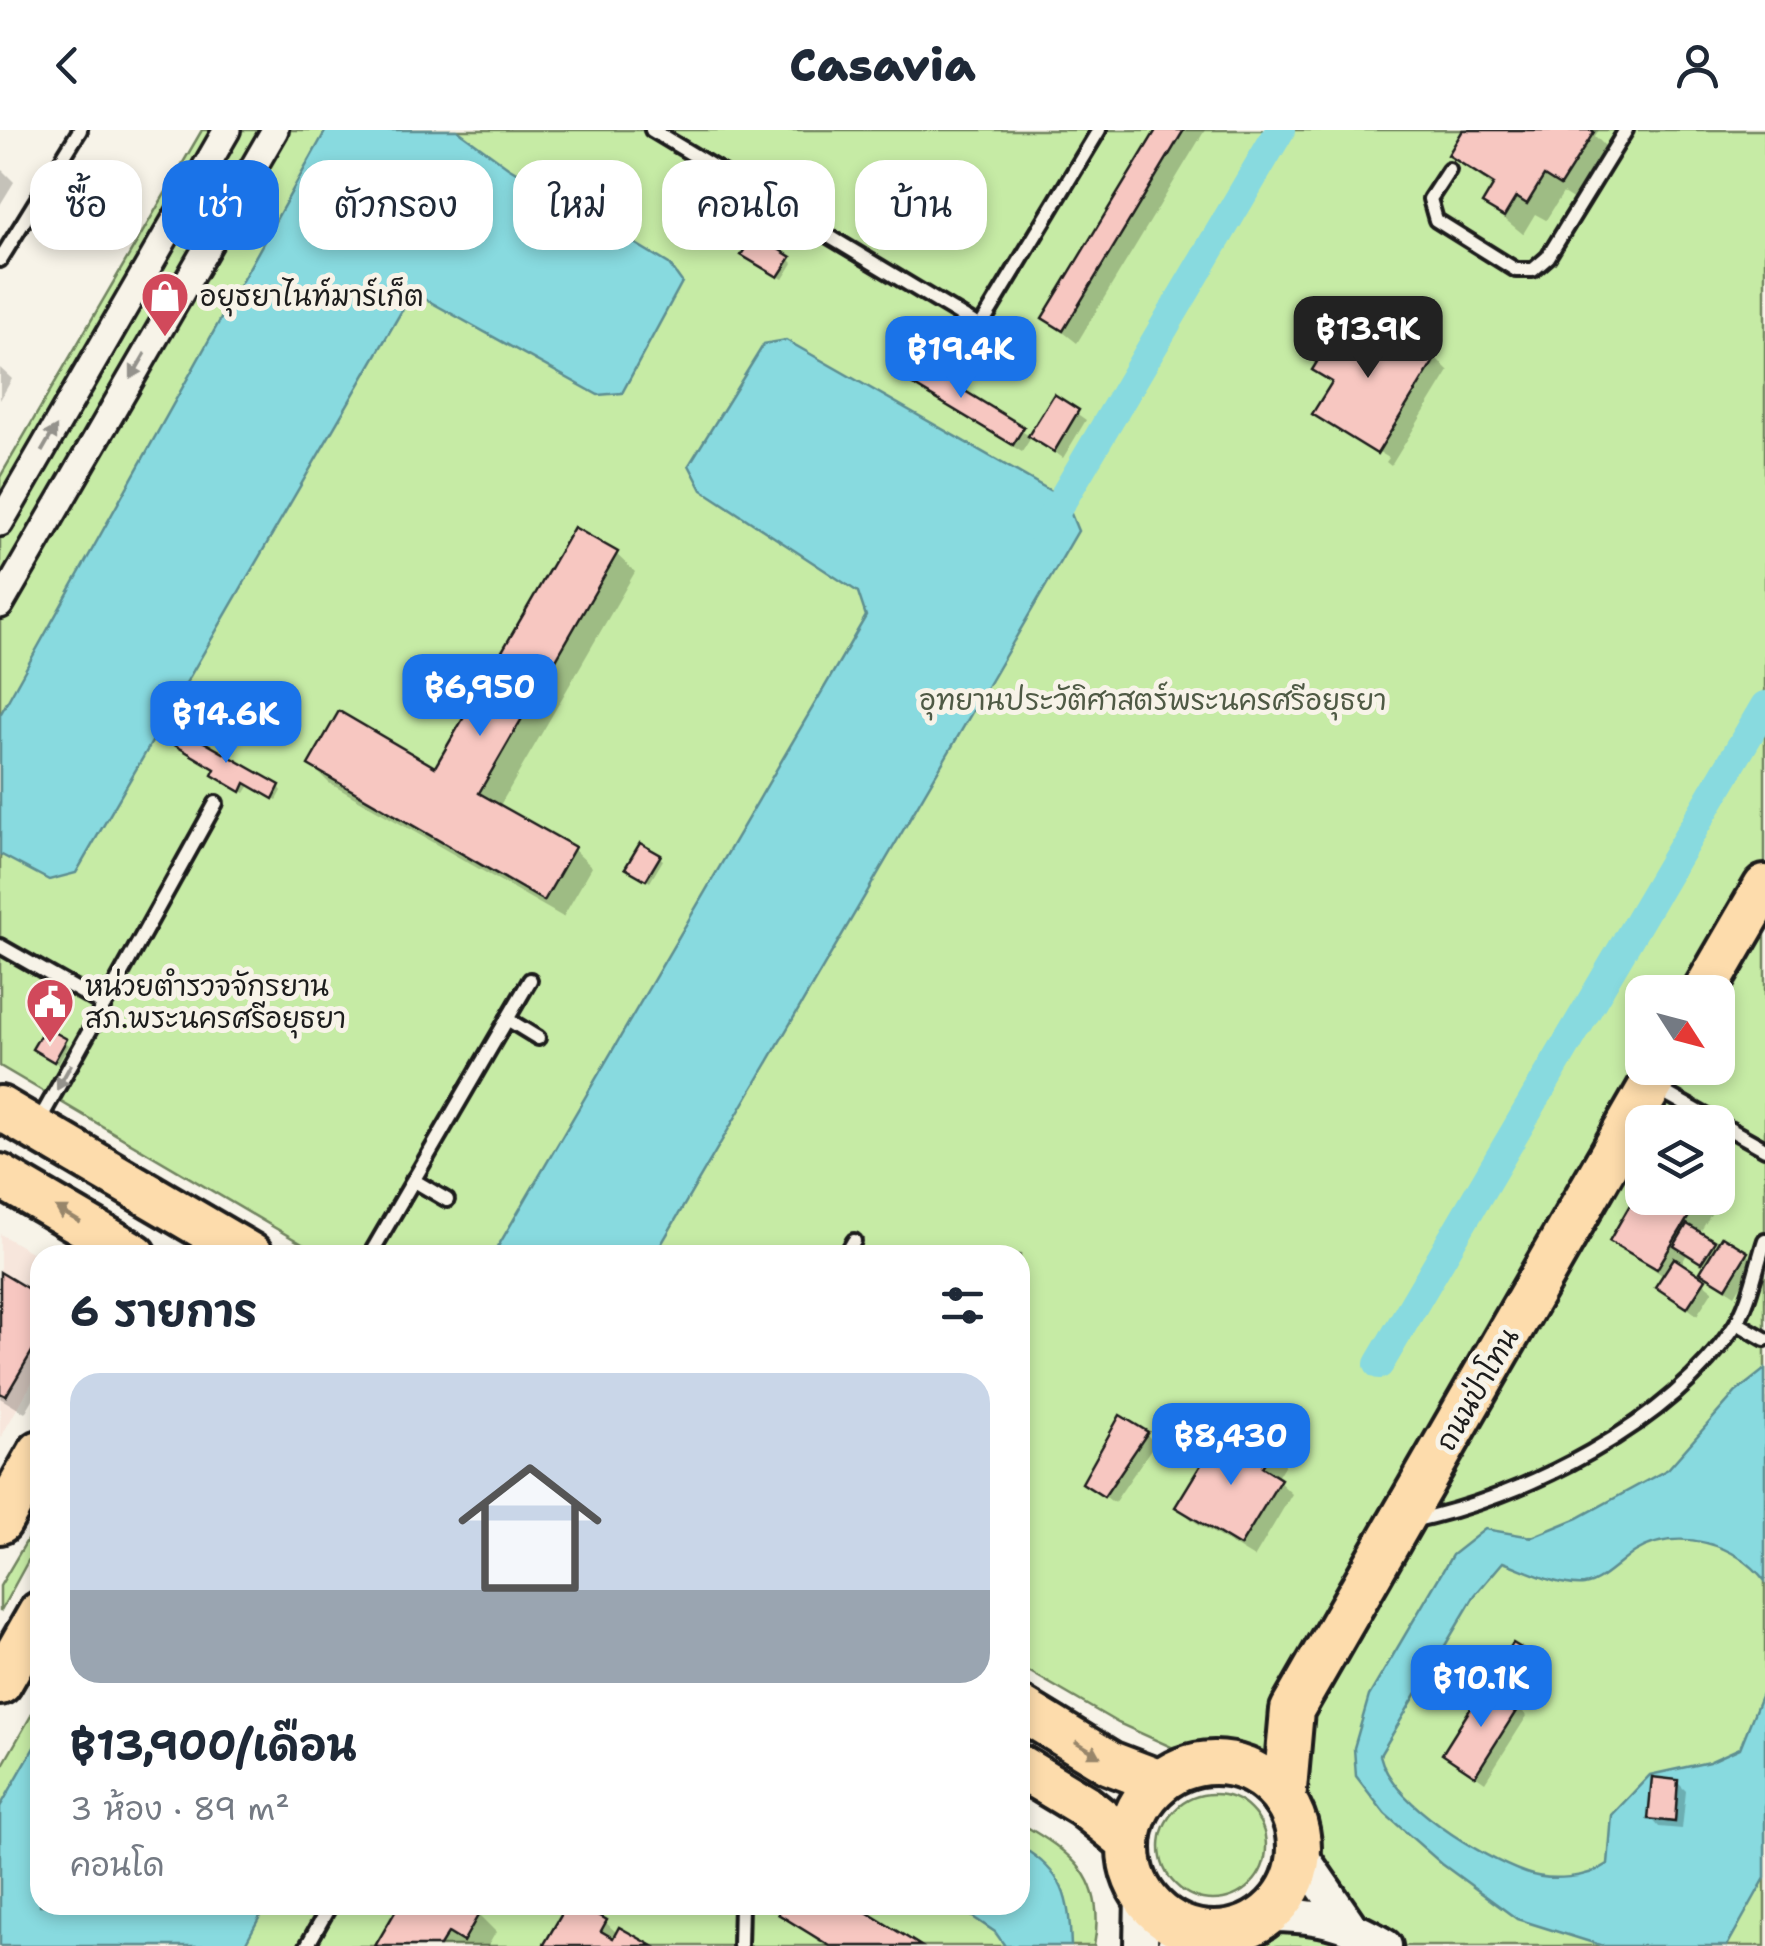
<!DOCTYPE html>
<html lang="th">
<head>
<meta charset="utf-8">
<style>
  :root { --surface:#fff; --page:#f6f6f7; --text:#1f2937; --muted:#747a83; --line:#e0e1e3; --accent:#1a73e8 }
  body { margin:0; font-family:"Shantell Sans","Playpen Sans Thai",sans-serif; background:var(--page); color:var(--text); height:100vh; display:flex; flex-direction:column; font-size:38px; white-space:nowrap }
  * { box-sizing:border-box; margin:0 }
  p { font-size:32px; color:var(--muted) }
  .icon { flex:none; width:55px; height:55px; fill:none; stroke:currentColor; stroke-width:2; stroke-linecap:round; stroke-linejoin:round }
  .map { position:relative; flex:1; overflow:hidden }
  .details { position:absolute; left:30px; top:1115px; width:1000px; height:670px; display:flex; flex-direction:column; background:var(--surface); border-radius:30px; box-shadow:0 5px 15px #0003 }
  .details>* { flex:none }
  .hud { position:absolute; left:30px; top:30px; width:1000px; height:90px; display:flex; gap:20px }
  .needle { width:65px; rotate:126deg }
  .controls { position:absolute; left:1625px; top:845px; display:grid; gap:20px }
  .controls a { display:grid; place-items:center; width:110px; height:110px; border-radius:20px; background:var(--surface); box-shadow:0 5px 15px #0003; font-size:50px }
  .price { position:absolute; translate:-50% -85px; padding:0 22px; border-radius:20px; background:var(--accent); color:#fff; font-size:32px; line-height:65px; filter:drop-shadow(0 2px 5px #0008) }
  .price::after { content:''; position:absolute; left:50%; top:60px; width:30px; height:22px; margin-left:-15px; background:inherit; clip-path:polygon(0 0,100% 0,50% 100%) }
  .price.on { background:#222; color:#fff }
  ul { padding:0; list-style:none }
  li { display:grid; align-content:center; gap:20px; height:530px; padding:0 40px }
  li+li { border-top:2px solid var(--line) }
  li span { display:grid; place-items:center; height:310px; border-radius:30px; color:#555 }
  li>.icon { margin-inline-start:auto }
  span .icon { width:180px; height:180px; fill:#fffc; stroke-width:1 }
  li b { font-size:42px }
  h2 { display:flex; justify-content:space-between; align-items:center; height:120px; padding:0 40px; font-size:42px }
  .tag { padding:0 35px; border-radius:30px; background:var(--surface); box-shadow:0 5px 15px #0003; font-size:35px; line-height:90px }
  .tag.on { background:var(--accent); color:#fff }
  header { display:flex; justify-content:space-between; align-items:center; height:130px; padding:0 40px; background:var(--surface); font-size:45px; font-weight:800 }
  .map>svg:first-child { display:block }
</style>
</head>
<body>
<header><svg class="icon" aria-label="back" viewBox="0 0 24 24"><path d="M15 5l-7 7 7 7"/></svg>Casavia<svg class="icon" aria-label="person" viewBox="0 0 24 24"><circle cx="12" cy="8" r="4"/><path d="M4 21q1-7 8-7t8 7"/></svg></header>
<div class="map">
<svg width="1765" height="1816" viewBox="0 0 1765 1816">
  <rect width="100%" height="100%" fill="#f7f3e8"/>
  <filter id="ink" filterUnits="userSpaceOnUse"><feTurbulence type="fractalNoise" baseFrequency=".01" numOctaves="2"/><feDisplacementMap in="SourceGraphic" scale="20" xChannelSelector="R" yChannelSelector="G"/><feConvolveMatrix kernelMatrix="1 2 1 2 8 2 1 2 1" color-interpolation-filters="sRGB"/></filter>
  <g filter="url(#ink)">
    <!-- built -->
    <path fill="#f7e6dc" d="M0,1104L40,1127V1238L0,1309Z"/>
    <!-- green -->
    <g fill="#c6eba5" stroke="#718460" stroke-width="2.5" fill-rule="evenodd">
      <path d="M202,0H1765V1816H1233L1275,1801L1317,1733L1297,1657L1234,1619L1180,1621L1118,1593L1020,1536V1125H321L0,936V347ZM1642,862H1718V938H1642ZM1642,992H1718V1068H1642Z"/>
      <path d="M40,1388V1409L0,1482V1456Z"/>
      <path d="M40,1570V1775H1020V1693C1072,1723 1107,1748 1094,1816H0V1640Z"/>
      <circle cx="1213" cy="1717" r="53"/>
    </g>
    <!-- water -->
    <g fill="#88dadf" stroke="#5d8e91" stroke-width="2.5">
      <path d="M326,0H457L508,37L669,134L682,152L622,263L598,265L425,169L408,170L76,743L49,750L0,724V585Z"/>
      <path d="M786,210L1065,369L1078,401L655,1125H493L866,486L858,462L702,360L689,335L764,214Z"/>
      <path d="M1765,1239V1451C1737,1414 1678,1396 1635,1422C1621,1431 1601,1453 1584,1455C1558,1457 1528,1441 1503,1432L1475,1465L1380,1625C1391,1673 1481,1727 1526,1743C1551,1752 1588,1748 1608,1734L1612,1685L1650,1645L1709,1632L1740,1618L1765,1556V1748L1727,1816H1603L1517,1789L1442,1734L1385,1684L1356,1646L1354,1618L1369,1566L1452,1425L1485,1399L1532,1407L1578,1388L1668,1339L1736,1262Z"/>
      <path d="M40,1607V1775H266L244,1816H0V1677Z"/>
      <path d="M1020,1716C1065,1743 1069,1767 1071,1816H1005L995,1802L955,1775H1020Z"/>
    </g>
    <!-- shadow -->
    <g fill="#0003">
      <path d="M1158,0H1205L1077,213L1045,188Z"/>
      <path d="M1465,0H1599L1595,6L1611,22L1579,73L1563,63L1546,90L1535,84L1523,104L1485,73L1494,58L1451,24Z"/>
      <path d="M0,38L14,52L0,75Z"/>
      <path d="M748,128L789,129L793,133L783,149Z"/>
      <path d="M1330,216L1436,228L1449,241L1391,336L1386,332L1389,328L1328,291V296L1316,284L1333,256L1305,222Z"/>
      <path d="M910,231L1031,307L1055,268L1086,290L1063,328L1032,306L1022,322L910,254L901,246Z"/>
      <path d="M0,238L12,249L0,270Z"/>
      <path d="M616,424L635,442L499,677L573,719L592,737L563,787L329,653L311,635L436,641Z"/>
      <path d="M218,648L279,657L282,661L277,670L250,655L245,663Z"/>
      <path d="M659,727L663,730L650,752L632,741Z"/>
      <path d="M65,911L69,915L58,934L39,922Z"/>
      <path d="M1642,1059V1068L1719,1071L1699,1104L1718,1118L1747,1124L1755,1133L1735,1165L1712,1150L1703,1142L1707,1136L1687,1124L1681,1135L1713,1160L1697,1185L1658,1156L1665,1147L1612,1110Z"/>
      <path d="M0,1145L40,1168V1257L25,1283L0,1268Z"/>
      <path d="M1146,1304L1155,1313L1114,1373L1085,1352Z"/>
      <path d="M1271,1321L1285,1334L1276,1349L1292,1364L1254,1428L1192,1390L1178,1377L1231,1322Z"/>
      <path d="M1544,1535L1553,1544L1533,1575L1494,1548Z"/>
      <path d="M1518,1577L1527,1586L1485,1652L1445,1624Z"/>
      <path d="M1677,1652L1686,1661L1682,1699L1659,1697L1651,1688Z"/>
      <path d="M397,1775H486L480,1786L496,1802L488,1816H377L400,1778Z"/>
      <path d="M569,1775L605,1792L618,1804L648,1816H546Z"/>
      <path d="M786,1775H851L917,1816H825L781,1783Z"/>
    </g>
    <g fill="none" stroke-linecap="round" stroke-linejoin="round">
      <!-- canal -->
      <g stroke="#88dadf" stroke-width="30">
        <path d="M1039,398L1048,394L1280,0"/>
        <path d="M1379,1234L1765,576"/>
      </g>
    </g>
    <!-- building -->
    <g fill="#f7c7c1" stroke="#1c1c1c" stroke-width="2.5">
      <path d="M1156,0H1184L1063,201L1042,188Z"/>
      <path d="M1463,0H1592L1594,2L1560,56L1544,46L1527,74L1516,67L1504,87L1482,74L1494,54L1448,25Z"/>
      <path d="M754,104L791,127L778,147L741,125Z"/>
      <path d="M1374,186L1437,226L1377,324L1312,284L1332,252L1312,240L1317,232L1301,222L1314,203L1329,213L1334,205L1354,217Z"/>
      <path d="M909,227L1024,297L1013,315L898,246Z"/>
      <path d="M1054,264L1079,280L1054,322L1028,306Z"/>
      <path d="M574,397L618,422L479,663L575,717L544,771L308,635L339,581L435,637Z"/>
      <path d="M181,599L280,655L273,669L245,653L241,662L212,645L215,639L173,614Z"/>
      <path d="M640,713L661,725L646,750L625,738Z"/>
      <path d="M45,897L67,909L54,932L32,919Z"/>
      <path d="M1642,1054V1068H1700L1657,1139L1609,1111Z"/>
      <path d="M1687,1094L1715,1111L1701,1133L1674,1116Z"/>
      <path d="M1722,1106L1748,1122L1726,1158L1700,1142Z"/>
      <path d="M1674,1128L1706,1149L1687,1178L1655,1157Z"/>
      <path d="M0,1142L40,1166V1208L6,1266L0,1263Z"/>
      <path d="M1120,1285L1148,1302L1104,1367L1082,1353Z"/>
      <path d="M1241,1300L1273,1319L1262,1337L1281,1349L1240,1416L1175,1377L1216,1310L1230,1319Z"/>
      <path d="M1513,1513L1546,1533L1523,1569L1491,1548Z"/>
      <path d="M1486,1554L1520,1575L1475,1646L1442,1624Z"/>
      <path d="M1652,1647L1678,1650L1675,1692L1648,1689Z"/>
      <path d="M399,1775H467L480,1782L463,1812L448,1803L440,1816H375Z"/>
      <path d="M567,1775H581L607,1790L601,1801L613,1808L619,1797L653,1816H543Z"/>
      <path d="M783,1775H855L921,1816H830L778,1784Z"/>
    </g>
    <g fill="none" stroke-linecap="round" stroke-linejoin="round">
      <!-- service casing -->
      <g stroke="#1c1c1c" stroke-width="20">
        <g id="service">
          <path d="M652,0L980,197L1099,0"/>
          <path d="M1449,40L1430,69L1436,90L1516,140H1533L1548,127L1626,0"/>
          <path d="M0,130L80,0"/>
          <path d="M0,816L104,875L39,991"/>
          <path d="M104,875L216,673"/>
          <path d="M507,889L538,908"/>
          <path d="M1658,959L1765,1019"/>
          <path d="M413,1050L447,1070"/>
          <path d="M370,1125L530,850"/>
          <path d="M846,1125L854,1111"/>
          <path d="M1737,1193L1765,1209"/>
          <path d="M1411,1391C1524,1368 1669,1295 1734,1197C1750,1173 1756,1137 1765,1110"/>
          <path d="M307,1816L330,1775"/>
          <path d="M740,1816L741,1775"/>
        </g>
      </g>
      <!-- minor casing -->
      <g stroke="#1c1c1c" stroke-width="32">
        <g id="minor">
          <path d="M0,393L227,0"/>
          <path d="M0,475L275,0"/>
        </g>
      </g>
      <!-- tertiary casing -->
      <g stroke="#1c1c1c" stroke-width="40">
        <g id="tertiary">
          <path d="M1299,1722L1348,1793"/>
          <path d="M1266,1785C1316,1785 1342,1790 1385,1816"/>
          <path d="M1141,1816L1142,1765"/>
          <path d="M1174,1816L1200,1802"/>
        </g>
      </g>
      <!-- primary casing -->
      <g stroke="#1c1c1c" stroke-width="50">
        <g id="primary">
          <path d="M1704,862L1765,757"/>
          <path d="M0,978L251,1125"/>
          <path d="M0,1046L135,1125"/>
          <path d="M0,1392L40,1322"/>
          <path d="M0,1553L40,1483"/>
          <path d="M1020,1578L1110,1633L1160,1652"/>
          <circle cx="1214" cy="1718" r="85"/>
          <path d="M1020,1637L1083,1675L1129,1712"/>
          <path d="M1284,1670L1292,1580L1661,938"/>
        </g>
      </g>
      <!-- service -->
      <use href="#service" stroke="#f7f3e8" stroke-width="12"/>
      <!-- minor -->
      <use href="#minor" stroke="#f7f3e8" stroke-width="25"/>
      <!-- tertiary -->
      <use href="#tertiary" stroke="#f7f3e8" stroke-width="32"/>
      <!-- primary -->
      <use href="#primary" stroke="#fddcac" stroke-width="42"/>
    </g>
    <!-- one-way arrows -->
    <defs><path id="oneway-solid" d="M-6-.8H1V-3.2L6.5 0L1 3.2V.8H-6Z" transform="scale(2.5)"/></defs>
    <g fill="#94928c">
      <use href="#oneway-solid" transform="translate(138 236) rotate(120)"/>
      <use href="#oneway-solid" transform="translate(49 309) rotate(-60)"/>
      <use href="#oneway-solid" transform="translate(64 947) rotate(119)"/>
    </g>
    <g fill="#98866b">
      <use href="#oneway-solid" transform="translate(68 1085) rotate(-149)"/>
      <use href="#oneway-solid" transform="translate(1088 1619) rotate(31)"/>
    </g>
  </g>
  <!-- icons -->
  <defs>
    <g id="shop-pin" transform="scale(2.5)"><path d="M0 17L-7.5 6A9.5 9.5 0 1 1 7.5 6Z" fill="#d1495b" stroke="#f7f3e8"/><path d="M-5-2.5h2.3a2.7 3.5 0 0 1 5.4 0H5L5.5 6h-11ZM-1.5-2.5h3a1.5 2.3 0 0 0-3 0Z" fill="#fff"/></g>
    <g id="civic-pin" transform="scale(2.5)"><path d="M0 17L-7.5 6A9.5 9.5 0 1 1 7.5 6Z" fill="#d1495b" stroke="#f7f3e8"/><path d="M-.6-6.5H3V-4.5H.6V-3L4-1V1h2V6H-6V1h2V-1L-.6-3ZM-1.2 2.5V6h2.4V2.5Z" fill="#fff"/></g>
  </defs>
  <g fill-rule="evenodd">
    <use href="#shop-pin" x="165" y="166"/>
    <use href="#civic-pin" x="50" y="872"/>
  </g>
  <g text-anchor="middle" stroke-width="10" stroke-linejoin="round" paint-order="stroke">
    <!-- poi labels -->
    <g font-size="28" fill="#1c1c1c" stroke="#f7f3e8" text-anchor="start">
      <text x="200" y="176">อยุธยาไนท์มาร์เก็ต</text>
      <text x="85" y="866">หน่วยตำรวจจักรยาน<tspan x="85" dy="32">สภ.พระนครศรีอยุธยา</tspan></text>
    </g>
    <!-- park labels -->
    <g font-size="28" fill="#4f5a45" stroke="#f7f3e8">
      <text x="1153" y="580">อุทยานประวัติศาสตร์พระนครศรีอยุธยา</text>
    </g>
    <!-- street labels -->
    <g font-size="28" fill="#1c1c1c" stroke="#f7f3e8">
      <text transform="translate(1477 1259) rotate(-60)" y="10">ถนนป่าโทน</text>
    </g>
  </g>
</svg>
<div class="controls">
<a><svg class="needle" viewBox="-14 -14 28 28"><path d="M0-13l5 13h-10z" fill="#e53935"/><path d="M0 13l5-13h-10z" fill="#747a83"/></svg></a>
<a><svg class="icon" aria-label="layers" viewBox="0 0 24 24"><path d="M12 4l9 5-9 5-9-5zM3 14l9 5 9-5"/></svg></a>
</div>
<b class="price on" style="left:1368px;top:251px">฿13.9K</b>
<b class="price" style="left:961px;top:271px">฿19.4K</b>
<b class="price" style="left:480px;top:609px">฿6,950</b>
<b class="price" style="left:226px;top:636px">฿14.6K</b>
<b class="price" style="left:1231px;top:1358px">฿8,430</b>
<b class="price" style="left:1481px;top:1600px">฿10.1K</b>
<div class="hud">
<a class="tag">ซื้อ</a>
<a class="tag on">เช่า</a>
<a class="tag">ตัวกรอง</a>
<a class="tag">ใหม่</a>
<a class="tag">คอนโด</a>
<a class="tag">บ้าน</a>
</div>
<section class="details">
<h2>6 รายการ<svg class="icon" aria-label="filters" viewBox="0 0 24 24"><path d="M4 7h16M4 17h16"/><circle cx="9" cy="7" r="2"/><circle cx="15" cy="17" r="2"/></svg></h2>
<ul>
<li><span style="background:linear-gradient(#c9d6e8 70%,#9aa5b1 0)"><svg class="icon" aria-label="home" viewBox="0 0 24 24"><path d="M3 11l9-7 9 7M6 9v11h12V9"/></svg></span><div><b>฿13,900/เดือน</b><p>3 ห้อง · 89 m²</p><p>คอนโด</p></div></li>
</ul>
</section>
</div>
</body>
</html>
